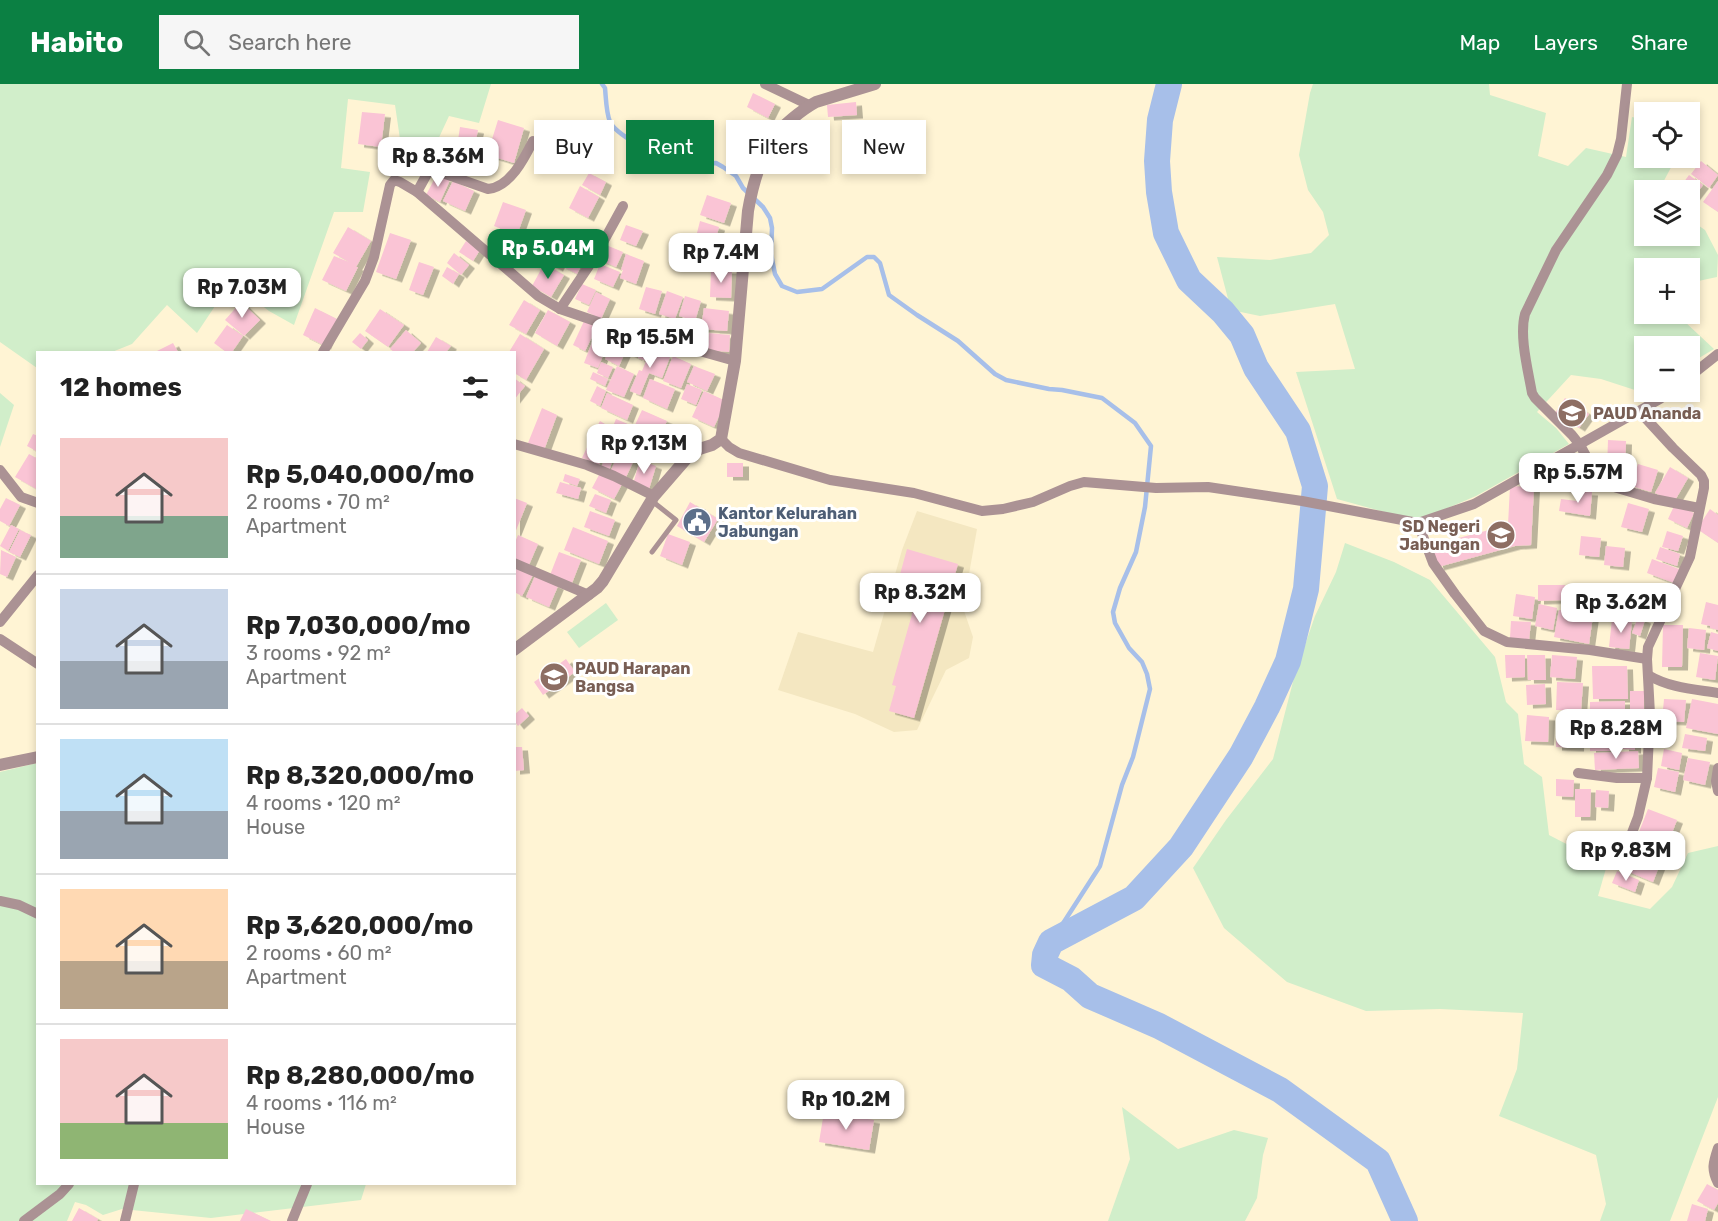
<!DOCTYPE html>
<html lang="en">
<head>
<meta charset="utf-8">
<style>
  :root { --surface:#fff; --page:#f6f6f6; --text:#222; --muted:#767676; --line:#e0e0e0; --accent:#0b8043 }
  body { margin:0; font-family:Rubik,sans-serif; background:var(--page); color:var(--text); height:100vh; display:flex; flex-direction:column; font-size:22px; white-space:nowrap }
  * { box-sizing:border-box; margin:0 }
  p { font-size:20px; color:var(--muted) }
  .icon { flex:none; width:33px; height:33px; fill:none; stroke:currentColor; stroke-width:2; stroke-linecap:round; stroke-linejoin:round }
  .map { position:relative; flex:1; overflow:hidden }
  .details { position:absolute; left:36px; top:267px; width:480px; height:834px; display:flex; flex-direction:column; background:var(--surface); border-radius:0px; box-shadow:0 3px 9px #0003 }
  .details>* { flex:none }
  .top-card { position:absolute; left:534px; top:36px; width:570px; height:54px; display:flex; gap:12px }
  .controls { position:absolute; left:1634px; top:18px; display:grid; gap:12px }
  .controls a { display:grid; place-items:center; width:66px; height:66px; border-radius:0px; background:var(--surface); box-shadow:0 3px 9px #0003; font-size:30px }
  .price { position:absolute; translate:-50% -51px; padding:0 14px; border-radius:12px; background:#fff; color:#222; font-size:20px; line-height:39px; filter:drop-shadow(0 2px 3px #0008) }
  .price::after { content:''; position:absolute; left:50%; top:36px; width:18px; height:14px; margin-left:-9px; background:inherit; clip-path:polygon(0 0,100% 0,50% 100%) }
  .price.on { background:var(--accent); color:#fff }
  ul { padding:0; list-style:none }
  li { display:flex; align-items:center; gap:18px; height:150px; padding:0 24px }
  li+li { border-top:2px solid var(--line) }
  li span { display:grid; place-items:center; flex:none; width:168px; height:120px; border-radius:0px; color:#555 }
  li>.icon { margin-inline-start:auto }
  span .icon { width:72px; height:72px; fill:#fffc; stroke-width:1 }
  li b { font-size:26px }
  h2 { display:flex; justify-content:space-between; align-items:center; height:72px; padding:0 24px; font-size:26px }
  .tag { padding:0 21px; border-radius:0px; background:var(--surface); box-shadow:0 3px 9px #0003; font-size:21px; line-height:54px }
  .tag.on { background:var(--accent); color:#fff }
  header { display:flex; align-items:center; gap:36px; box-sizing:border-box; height:84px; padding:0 30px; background:var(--accent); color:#fff }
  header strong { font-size:28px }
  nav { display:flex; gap:33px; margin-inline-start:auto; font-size:21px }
  .search { width:420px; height:54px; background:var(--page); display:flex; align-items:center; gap:15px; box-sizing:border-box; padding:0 21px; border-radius:0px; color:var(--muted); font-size:22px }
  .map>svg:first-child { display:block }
</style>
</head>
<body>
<header>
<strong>Habito</strong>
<div class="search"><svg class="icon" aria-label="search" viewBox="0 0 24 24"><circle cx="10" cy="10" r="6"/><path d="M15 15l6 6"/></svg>Search here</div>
<nav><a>Map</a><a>Layers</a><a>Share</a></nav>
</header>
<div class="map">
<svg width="1718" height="1137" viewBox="0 0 1718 1137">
  <defs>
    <filter id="shadow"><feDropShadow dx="6" dy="3.5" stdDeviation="0" flood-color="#0004"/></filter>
  </defs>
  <rect width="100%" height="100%" fill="#fff4d4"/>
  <!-- built -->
  <path fill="#f4e7c1" d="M917,427L977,445L963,524L973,553L969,574L946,586L917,646L894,648L855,630L778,606L798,548L873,568L902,466Z"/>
  <!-- green -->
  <g fill="#d1eeca">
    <path d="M0,0H491L479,39L449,32L436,60L401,62L395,21L348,15L341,84L370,88L363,128H334L294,241L269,227L231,198L197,249L167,221L132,260L112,268H38L37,284L0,258Z"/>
    <path d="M1313,0H1489L1490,11L1546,29L1538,72L1568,82L1586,64L1626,73L1632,33L1644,36V74H1676L1659,106H1644V152H1689V135L1705,146L1718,171L1717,193L1689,199V184H1644V230H1685L1684,237L1714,265L1689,280V262H1644V306L1641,308L1601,295L1571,291L1537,328L1556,344L1569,360L1476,412L1417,437L1337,415L1296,288L1355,285L1335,220L1260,232L1231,226L1217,173L1270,176L1311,169L1329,151L1323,128L1308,106L1299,71L1310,9Z"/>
    <path d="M0,309L14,321L0,363Z"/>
    <path d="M1345,459L1394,478L1430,496L1495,573L1506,618L1518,630L1524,680L1542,693L1549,751L1607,781L1598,812L1650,825L1672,803L1688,769L1718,762V1013L1670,1137H1600L1606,1120L1596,1071L1499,1032L1517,985L1523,929L1440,925L1366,927L1287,898L1224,844L1193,784L1226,736L1273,675L1295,590L1315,532L1336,488Z"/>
    <path d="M606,519L618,536L579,564L567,548Z"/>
    <path d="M37,679L38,1100H366L361,1116L211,1134L122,1125L103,1131L86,1121L75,1118L67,1137H0V688Z"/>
    <path d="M1122,1023L1178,1065L1234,1046L1268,1054L1263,1071L1257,1114L1245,1137H1108L1130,1075Z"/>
  </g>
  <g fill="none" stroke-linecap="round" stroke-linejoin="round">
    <!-- stream -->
    <path stroke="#a7bfe9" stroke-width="4.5" d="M602,0L605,4C606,14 606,28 610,38C615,49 655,73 667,72C671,72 673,71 676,69L686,72L702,80L716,79L723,83L736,92L743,104L763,123L770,134L772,144L771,170L775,190L782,202L797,208L822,205L867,173H874L880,179L889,211L917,231L958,257L995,290L1006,296L1049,305L1062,306L1102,314L1135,339L1151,362L1145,423L1136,468L1120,504L1113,528L1115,539L1129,564L1142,578L1147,590L1150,605L1133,673L1122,701L1100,782L1051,858"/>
    <!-- river -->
    <path stroke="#a7bfe9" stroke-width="26" d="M1169,0L1160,36L1157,77L1159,108L1166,149L1189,196L1223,228L1242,251L1256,284L1298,347L1315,402L1306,505L1288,577L1267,623L1241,672L1181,763L1134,814L1051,858L1045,871L1044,881L1071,895L1090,912L1159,942L1280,1006L1378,1077L1405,1137"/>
  </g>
  <!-- building -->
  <g fill="#fac4d5" filter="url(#shadow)">
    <path d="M753,9L775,20L768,34L747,23Z"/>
    <path d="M856,18L857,31L828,33L827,21Z"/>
    <path d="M362,28L385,30L381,63L358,60Z"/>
    <path d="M498,36L524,44L514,79L487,71Z"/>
    <path d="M460,43L478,46L474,65L465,64L460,89L444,86L449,61L457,63Z"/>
    <path d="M1701,77L1718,91L1709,104L1691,90Z"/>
    <path d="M589,89L606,98L600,111L582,101Z"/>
    <path d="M1689,91L1703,101L1690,118L1689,117V106H1678Z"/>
    <path d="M436,92L450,96L440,118L426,111Z"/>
    <path d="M453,97L474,107L465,127L443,117Z"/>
    <path d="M1718,97V128L1703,118Z"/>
    <path d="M580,102L599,113L588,134L569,124Z"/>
    <path d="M707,111L731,119L724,139L700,131Z"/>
    <path d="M503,118L526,126L517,151L494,142Z"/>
    <path d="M700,137L719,143L715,158L696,153Z"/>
    <path d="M626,141L643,147L636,162L620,156Z"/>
    <path d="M348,143L371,157L356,183H358L346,207L322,196L334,172L349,178L333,169Z"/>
    <path d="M390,149L411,156L396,195L376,188Z"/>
    <path d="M699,156L723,160L720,176L696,172Z"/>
    <path d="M466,157L480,166L473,177L459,168Z"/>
    <path d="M606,161L623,168L616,183L600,176Z"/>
    <path d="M555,162L566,167L557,184L546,178Z"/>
    <path d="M567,167L584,176L577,190L560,181Z"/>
    <path d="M454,169L469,181L461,191L447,179Z"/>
    <path d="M626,170L644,177L636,200L620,194L623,186H621Z"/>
    <path d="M419,178L434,183L423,211L409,206Z"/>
    <path d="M544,180L564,191L551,213L532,202Z"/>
    <path d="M600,180L620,188L613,203L594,195Z"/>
    <path d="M447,183L459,190L453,200L442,192Z"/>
    <path d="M711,186H732L731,214L710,213Z"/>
    <path d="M582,200L596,206L589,221L575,215Z"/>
    <path d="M646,203L662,207L655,230L639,225Z"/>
    <path d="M667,207L683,213L675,235L659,230Z"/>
    <path d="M596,208L610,215L601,235L587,228Z"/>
    <path d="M685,212L701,217L695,237L679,232Z"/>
    <path d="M524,216L540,226L526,250L509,241Z"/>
    <path d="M241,218L260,236L244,252L225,236Z"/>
    <path d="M315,224L337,235L325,262L303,251Z"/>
    <path d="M704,224L729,227L727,247L701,245Z"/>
    <path d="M380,225L404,241L388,263L365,247Z"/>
    <path d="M548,226L570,238L557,262L535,249Z"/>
    <path d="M584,237L597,243L585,267L573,261Z"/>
    <path d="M227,241L243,252L232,268H226L214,259Z"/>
    <path d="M406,246L421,259L413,268H394L390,265Z"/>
    <path d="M596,248L610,254L598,284L584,279Z"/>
    <path d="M360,249L368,256L361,265L352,258Z"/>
    <path d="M709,249L730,251L729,268L707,266Z"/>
    <path d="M520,250L544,265L526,296L514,289V268H509Z"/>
    <path d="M436,253L451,262L446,268H427Z"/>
    <path d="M634,255L643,260L636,273L626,268Z"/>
    <path d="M614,256L628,262L619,282L605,275Z"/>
    <path d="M173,259L178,268H155Z"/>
    <path d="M650,266L670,273L662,294L649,289L640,311L630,307L639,286L642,287L646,277L638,274L641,267L648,269Z"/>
    <path d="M673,272L691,280L681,304L663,297Z"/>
    <path d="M601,278L613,283L608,294L597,289Z"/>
    <path d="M617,282L634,290L624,313L606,306Z"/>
    <path d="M694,282L715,290L707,307L687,298Z"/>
    <path d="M593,288L608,295L605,302L590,295Z"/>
    <path d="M514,294L525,302L514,316Z"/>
    <path d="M650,295L675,305L667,325L643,314Z"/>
    <path d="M687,300L702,306L696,321L681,315Z"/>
    <path d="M597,302L606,307L600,322L590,317Z"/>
    <path d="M704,307L726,317L714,343L692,333Z"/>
    <path d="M607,309L633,321L627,336L601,324Z"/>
    <path d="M1565,314L1589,330L1579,344L1555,329Z"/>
    <path d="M542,324L557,331L544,366L528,359Z"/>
    <path d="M642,326L667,337L660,351L635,341Z"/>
    <path d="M616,335L642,346L633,367L607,357Z"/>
    <path d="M600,337L605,340L597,355L592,352Z"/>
    <path d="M33,350L38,352V368L27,362Z"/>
    <path d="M1608,356L1626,357L1625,385L1607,384Z"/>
    <path d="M589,359L605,366L599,381L582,374Z"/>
    <path d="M608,366L615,369L609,387L601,384Z"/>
    <path d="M619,369L634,376L626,393L611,386Z"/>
    <path d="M29,370L38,375V406L15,393Z"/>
    <path d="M640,376L656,382L649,405L633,400Z"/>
    <rect x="727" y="379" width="16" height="14"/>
    <path d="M1638,380L1658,386L1651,408L1631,402Z"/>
    <path d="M1670,383L1688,394L1674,418L1655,409Z"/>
    <path d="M600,389L622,400L614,415L592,404Z"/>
    <path d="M565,390L580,395L577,402L563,397Z"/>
    <path d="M560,398L581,404L578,415L556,409Z"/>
    <path d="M1510,402L1534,403L1531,461L1515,462L1438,483L1432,461L1508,441Z"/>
    <path d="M1578,407L1592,408L1590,432L1559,427L1561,415L1577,417Z"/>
    <path d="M595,410L611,416L606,429L589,422Z"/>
    <path d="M6,414L20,421L9,442L0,437V425Z"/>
    <path d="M514,414L527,419L515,449H514Z"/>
    <path d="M690,418L718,435L704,458L677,442Z"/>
    <path d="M1628,419L1649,425L1642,448L1621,443Z"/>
    <path d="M1675,420L1694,429L1687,444L1668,435Z"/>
    <path d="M1710,425L1718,431V459L1697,445Z"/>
    <path d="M590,427L615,436L609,452L584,443Z"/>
    <path d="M11,441L19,445L8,467L0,462Z"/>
    <path d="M573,443L608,457L599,480L564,466Z"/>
    <path d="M20,446L31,451L20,473L9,468Z"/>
    <path d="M1667,447L1683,452L1678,467L1662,463Z"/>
    <path d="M668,450L690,458L682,481L660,472Z"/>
    <path d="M518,451L538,460L528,483L514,477V461Z"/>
    <path d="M1581,452L1601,454L1599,473L1579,471Z"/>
    <path d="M1606,462L1625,464L1623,483L1604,481Z"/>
    <path d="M1660,463L1680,470L1677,482L1656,475Z"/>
    <path d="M907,465L958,480L914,634L889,627L896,602L892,601L914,523L893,516Z"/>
    <path d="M1,466L16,473L7,493L0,490Z"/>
    <path d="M559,468L581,476L572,499L550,491Z"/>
    <path d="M1652,475L1679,485L1674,499L1647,489Z"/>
    <path d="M514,481L533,491L522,512L514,508Z"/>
    <path d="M535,492L558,502L549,523L526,513Z"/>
    <path d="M1538,501H1565V516L1538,517Z"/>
    <path d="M1516,510L1535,513L1532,535L1513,532Z"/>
    <path d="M1622,517H1633L1634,534L1622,535Z"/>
    <path d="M1706,518L1718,521V546L1710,544V542L1701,540Z"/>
    <path d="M1539,520L1557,524L1553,546L1535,542Z"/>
    <path d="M1559,526L1593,532L1589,560L1554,553Z"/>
    <path d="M1638,533L1645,536L1640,552L1632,549Z"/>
    <path d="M1612,535L1632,537L1629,565L1609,563Z"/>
    <path d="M1511,537L1531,538L1529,556L1510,554Z"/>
    <path d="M1663,541H1683L1682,583H1662Z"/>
    <path d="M1689,544L1706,546L1704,566L1687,564Z"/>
    <path d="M1711,548L1718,550V567L1707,564Z"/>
    <path d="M1700,569L1718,572L1715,596L1696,593Z"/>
    <path d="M1505,571H1525V593L1506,594Z"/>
    <path d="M1527,571H1545L1546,596H1528Z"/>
    <path d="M1552,571L1577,573L1575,595L1550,593Z"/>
    <path d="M566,575L575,588L543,611L534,598Z"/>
    <path d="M1592,582H1627L1628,615H1593Z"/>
    <path d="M1557,598L1583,599L1581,627L1556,626Z"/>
    <path d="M1545,600L1546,620L1527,621L1526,601Z"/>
    <rect x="1630" y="607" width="14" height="35"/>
    <path d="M1664,615L1686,616L1684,638L1662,637Z"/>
    <path d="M1692,615L1718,620V650L1686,644Z"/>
    <path d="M1625,617V635L1590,636V618Z"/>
    <path d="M522,624L529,632L518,642L514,637V631Z"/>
    <path d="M1527,631L1549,633L1548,658L1525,657Z"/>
    <path d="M1556,636L1579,637L1578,664L1556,663Z"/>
    <rect x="1590" y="639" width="23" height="28"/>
    <path d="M1685,650L1707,654L1705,667L1682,664Z"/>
    <path d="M1623,651H1635V666L1623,665Z"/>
    <path d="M514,663H522L524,686L514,687Z"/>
    <path d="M1664,665L1682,669L1679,686L1661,682Z"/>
    <path d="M1638,667L1639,684L1595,686L1594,669Z"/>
    <path d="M1688,674L1710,678L1705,701L1683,696Z"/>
    <path d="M1658,684L1679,688L1675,708L1654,703Z"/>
    <path d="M1556,695L1574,696L1573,713L1556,712Z"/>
    <path d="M1575,705H1591L1590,733H1575Z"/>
    <path d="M1596,706L1609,707L1608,724L1595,723Z"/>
    <path d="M1648,725L1677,736L1653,798L1624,786Z"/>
    <path d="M1617,787L1639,796L1635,808L1612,799Z"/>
    <path d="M824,1028L874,1036L869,1066L819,1058Z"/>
    <path d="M1707,1100L1718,1106V1119L1714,1126L1697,1117Z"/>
    <path d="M1692,1120L1708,1125L1705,1137H1687Z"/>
    <path d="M79,1124L98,1135L97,1137H72Z"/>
    <path d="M246,1125L271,1137H240Z"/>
  </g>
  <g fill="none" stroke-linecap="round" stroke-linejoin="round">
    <!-- service -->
    <path stroke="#ab9294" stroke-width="5" d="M652,417L676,436L652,468"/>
    <!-- minor -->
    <g stroke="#ab9294" stroke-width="10">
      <path d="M765,0L809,21"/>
      <path d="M1627,0L1621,55L1617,71L1607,91L1556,166L1525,230C1519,252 1528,286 1532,309L1535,314L1572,351L1580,361L1599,396L1604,400L1654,415L1699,424"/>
      <path d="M417,108L427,90L434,86L488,105C510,103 524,75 533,57"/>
      <path d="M560,225L595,173L623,122"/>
      <path d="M323,268L365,197L374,173L390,101L394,96L400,98L417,108L538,212L560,225L604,240L735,277"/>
      <path d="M1689,293L1718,270"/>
      <path d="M721,355L729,363L739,369L830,396L914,409L982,427L1003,425L1033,418L1070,402L1084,398L1156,404L1208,403L1302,417L1418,439L1474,420L1660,315L1670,308"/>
      <path d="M514,360L587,381L614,392L654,412"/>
      <path d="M0,386L21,413L38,419"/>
      <path d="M1418,439L1433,479L1455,510L1484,547L1507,558L1590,566L1647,575"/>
      <path d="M514,479L589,511"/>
      <path d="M0,538L38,491"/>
      <path d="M0,555L38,580"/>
      <path d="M1648,591C1670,604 1693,605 1718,609"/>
      <path d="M1718,684L1716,697L1718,707"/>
      <path d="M1578,689L1617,694H1647L1650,630L1647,575L1648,563L1690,473L1704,404V397L1701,391L1673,364L1639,327"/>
      <path d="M1620,780L1638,733L1647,694"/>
      <path d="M0,817L19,821L38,830"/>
      <path d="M1718,1064C1713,1079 1711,1085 1718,1099"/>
      <path d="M24,1137L60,1110L69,1100"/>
      <path d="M125,1137L134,1100"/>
      <path d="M292,1137L307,1100"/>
    </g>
    <!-- tertiary -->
    <g stroke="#ab9294" stroke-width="12">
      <path d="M514,566L597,504L603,497L654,412L693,367L712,361L721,355L735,277L748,127C752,104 760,75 773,55C780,43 803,25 816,18L875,0"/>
      <path d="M0,681L38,673"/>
    </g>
  </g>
  <!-- icons -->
  <defs>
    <g id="school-disc" transform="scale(1.5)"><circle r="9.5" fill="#8d6e63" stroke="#fff"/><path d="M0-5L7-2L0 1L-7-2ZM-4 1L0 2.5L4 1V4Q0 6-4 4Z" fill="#fff"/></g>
    <g id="civic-disc" transform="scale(1.5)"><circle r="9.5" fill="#5c6f8a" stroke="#fff"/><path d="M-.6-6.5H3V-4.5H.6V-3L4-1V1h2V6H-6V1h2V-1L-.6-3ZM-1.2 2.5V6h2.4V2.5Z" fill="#fff"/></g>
  </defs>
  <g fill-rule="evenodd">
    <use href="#school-disc" x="1572" y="329"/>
    <use href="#civic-disc" x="697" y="438"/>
    <use href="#school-disc" x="1501" y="451"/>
    <use href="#school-disc" x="554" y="593"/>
  </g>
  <g text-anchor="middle" stroke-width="6" stroke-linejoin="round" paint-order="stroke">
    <!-- education labels -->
    <g font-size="16" font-weight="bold" fill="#785e54" stroke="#fff" text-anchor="start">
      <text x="1593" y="335">PAUD Ananda</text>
      <text x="1480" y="448" text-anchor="end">SD Negeri<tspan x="1480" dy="18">Jabungan</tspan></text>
      <text x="575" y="590">PAUD Harapan<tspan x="575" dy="18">Bangsa</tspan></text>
    </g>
    <!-- service labels -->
    <g font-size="16" font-weight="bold" fill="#4e5e75" stroke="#fff" text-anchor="start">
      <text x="718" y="435">Kantor Kelurahan<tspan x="718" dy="18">Jabungan</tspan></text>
    </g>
  </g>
</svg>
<div class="controls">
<a><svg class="icon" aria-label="locate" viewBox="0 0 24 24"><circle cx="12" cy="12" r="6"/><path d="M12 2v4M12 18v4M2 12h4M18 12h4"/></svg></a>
<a><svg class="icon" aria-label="layers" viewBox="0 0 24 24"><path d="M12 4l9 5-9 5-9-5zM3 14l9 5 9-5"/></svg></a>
<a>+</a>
<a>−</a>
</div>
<b class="price" style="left:438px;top:104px">Rp 8.36M</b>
<b class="price on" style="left:548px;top:196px">Rp 5.04M</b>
<b class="price" style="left:721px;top:200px">Rp 7.4M</b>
<b class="price" style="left:242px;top:235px">Rp 7.03M</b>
<b class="price" style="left:650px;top:285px">Rp 15.5M</b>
<b class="price" style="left:644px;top:391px">Rp 9.13M</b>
<b class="price" style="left:1578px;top:420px">Rp 5.57M</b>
<b class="price" style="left:920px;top:540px">Rp 8.32M</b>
<b class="price" style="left:1621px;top:550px">Rp 3.62M</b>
<b class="price" style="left:1616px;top:676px">Rp 8.28M</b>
<b class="price" style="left:1626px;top:798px">Rp 9.83M</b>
<b class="price" style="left:846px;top:1047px">Rp 10.2M</b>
<div class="top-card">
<a class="tag">Buy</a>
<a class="tag on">Rent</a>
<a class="tag">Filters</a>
<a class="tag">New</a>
</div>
<section class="details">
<h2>12 homes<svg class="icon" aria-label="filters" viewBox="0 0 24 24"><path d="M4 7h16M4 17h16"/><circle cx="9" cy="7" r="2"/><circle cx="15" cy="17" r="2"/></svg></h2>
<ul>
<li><span style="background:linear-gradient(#f6c9c9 65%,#7fa58c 0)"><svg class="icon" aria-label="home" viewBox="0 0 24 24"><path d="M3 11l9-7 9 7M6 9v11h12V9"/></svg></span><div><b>Rp 5,040,000/mo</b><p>2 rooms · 70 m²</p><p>Apartment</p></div></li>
<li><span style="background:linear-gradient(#c9d6e8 60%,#9aa5b1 0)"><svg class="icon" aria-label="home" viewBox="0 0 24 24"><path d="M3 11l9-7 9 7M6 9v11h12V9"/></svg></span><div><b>Rp 7,030,000/mo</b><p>3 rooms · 92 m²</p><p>Apartment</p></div></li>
<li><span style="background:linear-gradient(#bfe0f5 60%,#9aa5b1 0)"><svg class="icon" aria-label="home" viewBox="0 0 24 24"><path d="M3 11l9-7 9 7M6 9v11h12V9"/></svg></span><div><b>Rp 8,320,000/mo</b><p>4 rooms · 120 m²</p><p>House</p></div></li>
<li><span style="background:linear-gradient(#ffd9b3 60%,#b9a48a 0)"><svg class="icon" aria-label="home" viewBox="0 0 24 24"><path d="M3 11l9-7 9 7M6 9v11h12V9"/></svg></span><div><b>Rp 3,620,000/mo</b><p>2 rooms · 60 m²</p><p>Apartment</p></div></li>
<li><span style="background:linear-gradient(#f6c9c9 70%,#8fb573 0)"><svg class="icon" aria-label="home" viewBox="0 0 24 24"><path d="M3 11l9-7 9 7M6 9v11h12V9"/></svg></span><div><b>Rp 8,280,000/mo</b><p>4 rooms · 116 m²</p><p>House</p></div></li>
</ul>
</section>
</div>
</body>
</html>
